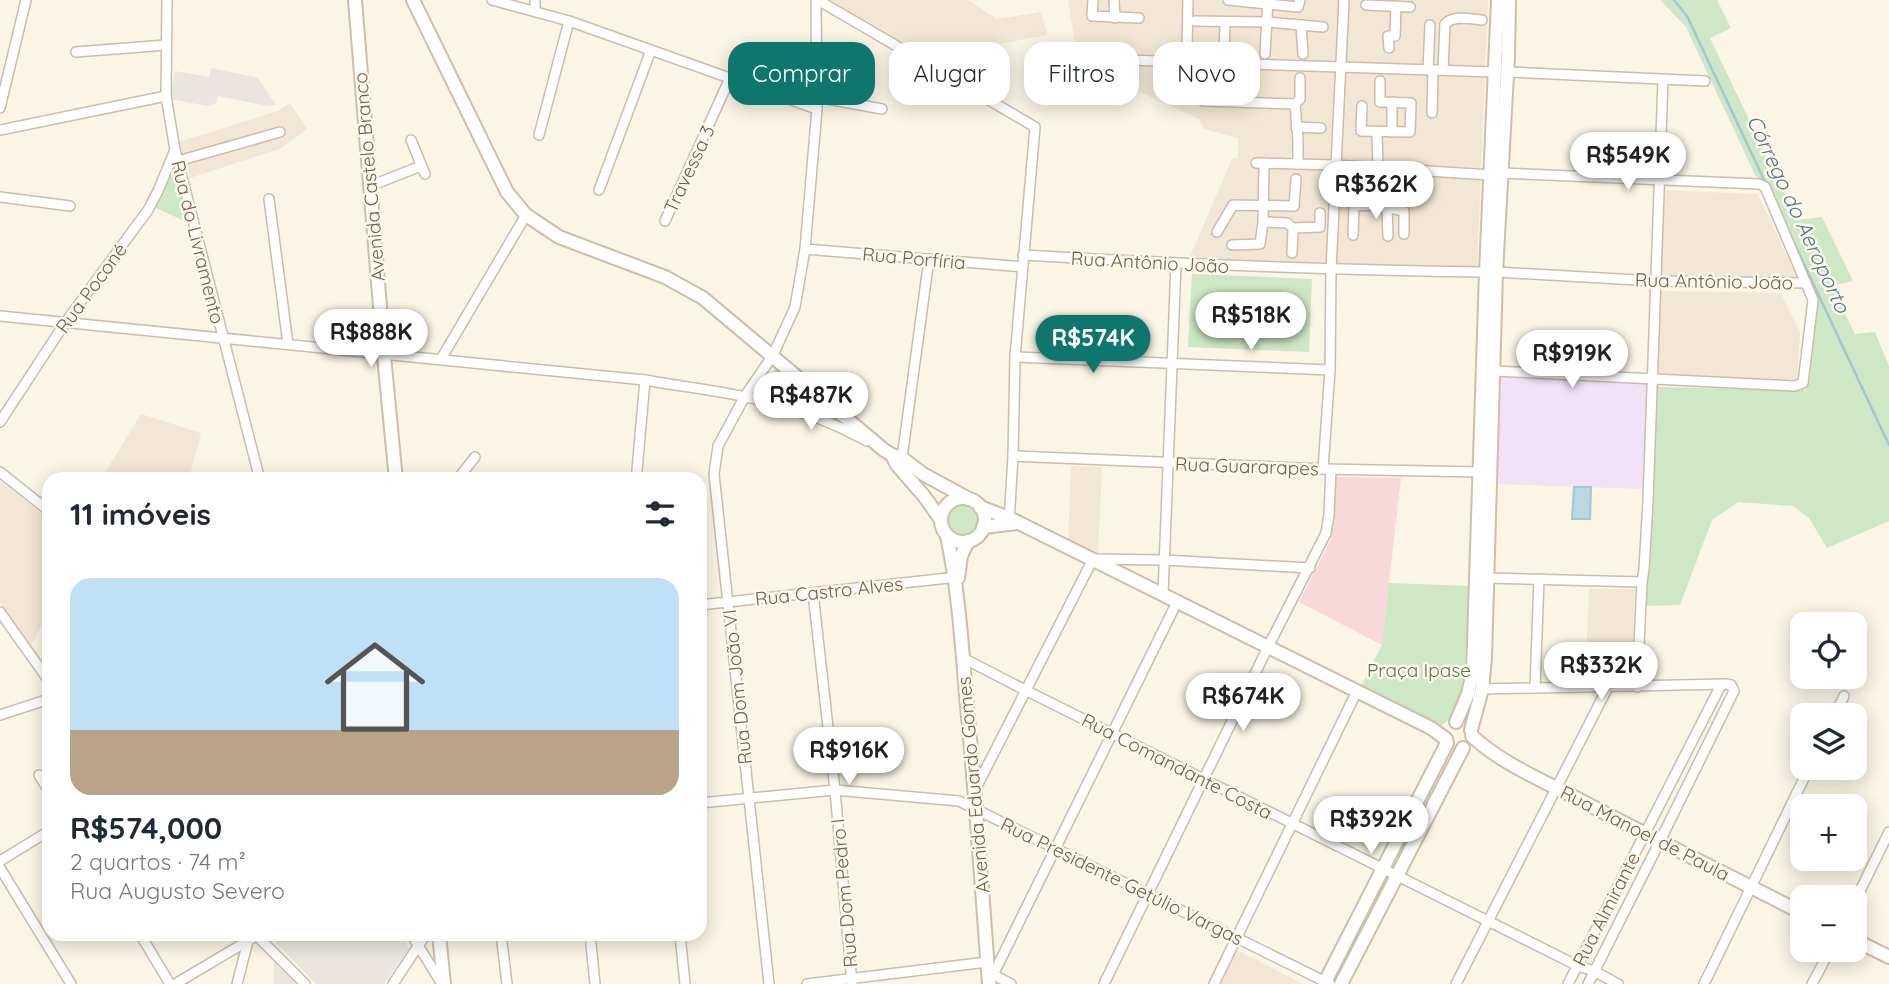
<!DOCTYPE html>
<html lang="pt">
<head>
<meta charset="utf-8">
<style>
  :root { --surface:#fff; --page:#f6f6f7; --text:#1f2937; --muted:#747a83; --line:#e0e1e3; --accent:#0f766e }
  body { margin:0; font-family:Quicksand,sans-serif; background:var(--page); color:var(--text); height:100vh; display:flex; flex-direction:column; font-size:26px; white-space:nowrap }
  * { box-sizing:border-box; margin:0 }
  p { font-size:23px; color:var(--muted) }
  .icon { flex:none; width:38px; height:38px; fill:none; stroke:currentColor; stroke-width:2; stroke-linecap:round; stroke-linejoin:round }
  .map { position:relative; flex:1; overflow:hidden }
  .sheet { position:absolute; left:42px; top:472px; width:665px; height:469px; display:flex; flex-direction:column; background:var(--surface); border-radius:21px; box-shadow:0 4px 18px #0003 }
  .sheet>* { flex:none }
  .top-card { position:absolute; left:728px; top:42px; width:665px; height:63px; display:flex; gap:14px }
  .tools { position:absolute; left:1790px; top:612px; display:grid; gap:14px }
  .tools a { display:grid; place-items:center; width:77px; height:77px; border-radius:14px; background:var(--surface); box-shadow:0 4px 18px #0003; font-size:35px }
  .price { position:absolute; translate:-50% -60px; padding:0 16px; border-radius:24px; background:#fff; color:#222; font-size:23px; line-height:46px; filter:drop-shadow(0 2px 4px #0008) }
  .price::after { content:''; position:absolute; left:50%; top:42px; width:21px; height:16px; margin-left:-10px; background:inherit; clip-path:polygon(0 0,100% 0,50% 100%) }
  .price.current { background:var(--accent); color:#fff }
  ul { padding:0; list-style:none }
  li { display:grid; align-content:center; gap:14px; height:371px; padding:0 28px }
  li+li { border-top:2px solid var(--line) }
  li span { display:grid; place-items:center; height:217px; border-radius:21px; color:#555 }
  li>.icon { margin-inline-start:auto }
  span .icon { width:126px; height:126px; fill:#fffc; stroke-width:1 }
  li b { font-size:30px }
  h2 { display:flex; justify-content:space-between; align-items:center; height:84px; padding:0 28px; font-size:30px }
  .pill { padding:0 24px; border-radius:21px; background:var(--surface); box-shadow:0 4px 18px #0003; font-size:24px; line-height:63px }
  .pill.current { background:var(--accent); color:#fff }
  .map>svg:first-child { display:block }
</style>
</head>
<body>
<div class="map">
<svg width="1889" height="984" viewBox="0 0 1889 984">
  <rect width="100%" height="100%" fill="#faf5e5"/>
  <!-- residential -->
  <g fill="#f2e7d4">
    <path d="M831,0H968L997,19L1041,12L1047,35L999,44L990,97Z"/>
    <path d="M1068,0H1488L1477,269L1189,259L1232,159L1238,157V138L1204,129L1199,119L1120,83L1080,74Z"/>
    <path d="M290,103L307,129L282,148L190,178L179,142L278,111Z"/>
    <path d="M1661,190L1758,194L1798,280L1656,277Z"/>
    <path d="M1658,291L1781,293L1800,333L1797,381L1655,376Z"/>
    <path d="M141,414L201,433L189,479H101Z"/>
    <path d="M1071,466L1102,467L1098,555L1068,544Z"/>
    <path d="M0,481L49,519V611L31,646L0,602Z"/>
    <path d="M1589,589H1635L1631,683H1585Z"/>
    <path d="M1235,949L1303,984H1217Z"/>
  </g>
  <!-- industrial -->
  <g fill="#eae6df">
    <path d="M211,68L258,78L276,105L268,106L218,96L216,103L207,106L171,99L175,71L209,77Z"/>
    <path d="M268,935H401L409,948L384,984H316Z"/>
    <path d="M274,962L296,984H274Z"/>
  </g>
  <!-- education -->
  <path fill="#f1e2f7" d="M1498,377L1648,381L1645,489L1495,484Z"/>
  <!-- medical -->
  <path fill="#f8d9d9" d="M1336,477L1401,478L1382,645L1299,602L1331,539Z"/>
  <!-- green -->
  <g fill="#cee7c4">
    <path d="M1660,0H1717L1731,28L1710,38L1797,220L1822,217L1853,281L1831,286L1855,334L1875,332L1889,366V521L1827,548L1809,518L1793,506L1738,502L1712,520L1680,605L1646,606L1656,387L1806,390L1815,298L1765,184L1755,175L1686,27Z"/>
    <path d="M175,160L191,224L154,207Z"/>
    <path d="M1192,274L1312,279L1309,352L1188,347Z"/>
    <path d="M777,365L851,428L824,415L763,394Z"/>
    <circle cx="964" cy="521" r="18"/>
    <path d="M1389,583L1470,586C1469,607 1468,627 1466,647C1464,676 1465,715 1435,730L1359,690L1382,645Z"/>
  </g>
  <!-- water -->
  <path fill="#bbd8e2" stroke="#a2c6d3" stroke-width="2" d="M1574,487H1591L1590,519H1572Z"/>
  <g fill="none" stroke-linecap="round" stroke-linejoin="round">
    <!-- stream -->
    <g stroke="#a2c6d3" stroke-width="2.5">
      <path d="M1674,0L1687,16L1766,184"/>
      <path d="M1787,228L1889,445"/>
    </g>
    <!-- street casing -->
    <g stroke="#cbbdac" stroke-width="12">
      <g id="street">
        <path d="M167,0L166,96L175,150L260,480"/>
        <path d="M492,0L569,21L817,109"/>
        <path d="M535,0V11"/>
        <path d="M818,0L1035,127L1015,357L1013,456L1009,523"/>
        <path d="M1093,0L1092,16L1139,18"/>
        <path d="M1114,0L1115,18"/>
        <path d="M1228,0L1298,7L1300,0"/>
        <path d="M1366,5L1410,7"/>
        <path d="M1195,21L1266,22L1323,27"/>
        <path d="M1301,25L1303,54"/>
        <path d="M1389,48L1388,36H1395L1396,6"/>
        <path d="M76,52L166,45"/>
        <path d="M1265,54L1268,0"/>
        <path d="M1224,56L1225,23"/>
        <path d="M1097,59L1495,72"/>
        <path d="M1428,70L1430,25"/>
        <path d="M1443,70L1445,24C1453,15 1471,19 1482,20"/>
        <path d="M1507,72L1705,81"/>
        <path d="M1223,75L1224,101"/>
        <path d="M1186,95L1188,0"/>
        <path d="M817,97L882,109"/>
        <path d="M1203,101L1295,104L1298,140V164"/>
        <path d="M1295,104L1300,99V78"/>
        <path d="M1362,106L1361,131L1410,132L1411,103L1380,102V81"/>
        <path d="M0,108L26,0"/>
        <path d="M1432,113L1433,70"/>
        <path d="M1296,127L1321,128"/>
        <path d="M0,130L166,96"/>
        <path d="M1392,132V102"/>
        <path d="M539,135L569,21"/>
        <path d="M411,140L425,174"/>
        <path d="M178,161L280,132"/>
        <path d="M1256,163L1335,165L1490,175"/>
        <path d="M370,186L421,166"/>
        <path d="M599,190L651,50"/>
        <path d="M0,197L70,206"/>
        <path d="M269,199L288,344"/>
        <path d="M1375,205L1378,168L1377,132"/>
        <path d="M1387,208L1388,236"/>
        <path d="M665,221L730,78"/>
        <path d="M1263,222L1287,223L1293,228L1292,253"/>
        <path d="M1293,228L1320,227V213"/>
        <path d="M1217,232L1233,205L1294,206L1296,179"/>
        <path d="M1353,235L1354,206L1375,205L1404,211V234"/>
        <path d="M1232,245L1260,244L1263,222L1264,163"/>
        <path d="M805,249L1023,267"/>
        <path d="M1023,255C1177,264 1331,270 1486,272"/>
        <path d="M1496,272L1654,281L1806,283"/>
        <path d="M0,316L645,380C679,386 713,390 746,397C788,405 830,421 867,441"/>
        <path d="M1015,357L1330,370"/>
        <path d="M441,359L526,215"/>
        <path d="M1494,371L1794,386L1803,383L1813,300L1765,187L1759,184L1501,173"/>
        <path d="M0,422L65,323L148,210L158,191L175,150"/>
        <path d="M1013,456L1323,469L1481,472"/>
        <path d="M900,461L902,458L929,259"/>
        <path d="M1323,469L1330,370L1331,270L1344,0"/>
        <path d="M0,472L49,511"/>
        <path d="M457,480L475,457"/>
        <path d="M637,480V470L645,380"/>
        <path d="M1488,578L1642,582"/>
        <path d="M813,593L835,790L852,984"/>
        <path d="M1163,594L1176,264"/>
        <path d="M700,605L958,577"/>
        <path d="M0,612L49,681"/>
        <path d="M963,658L1025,690L1578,966L1594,971L1618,984"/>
        <path d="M1637,687L1642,582L1644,569L1648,501L1663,80"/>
        <path d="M1535,688L1539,579"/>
        <path d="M1482,689L1726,684L1731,685L1734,691L1660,841L1588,984"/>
        <path d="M0,715L49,699"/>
        <path d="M1834,716L1844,696"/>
        <path d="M39,775L49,791"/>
        <path d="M976,788L1093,559L1164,560L1310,568"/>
        <path d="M700,803L835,790L959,801L1330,984"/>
        <path d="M0,861L49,831"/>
        <path d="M0,868L71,984"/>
        <path d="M1855,901L1889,832"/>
        <path d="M140,934L170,984"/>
        <path d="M255,934L305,984"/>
        <path d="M411,934L442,984"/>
        <path d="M501,934L507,984"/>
        <path d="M590,934L595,984"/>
        <path d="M680,934L685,984"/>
        <path d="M988,972L1011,984"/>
        <path d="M993,975L1177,602"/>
        <path d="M175,984L256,936"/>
        <path d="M237,984L248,941"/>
        <path d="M393,984L426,934"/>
        <path d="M769,984L714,474L718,446L745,396L773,355L795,307L805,249L817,109L816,0"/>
        <path d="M807,984L987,962"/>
        <path d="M1104,984L1268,647L1326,533L1329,515L1331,469"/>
        <path d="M1214,984L1357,691"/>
        <path d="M1456,984L1608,687"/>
        <path d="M1568,984L1721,685"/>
        <path d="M1704,984L1809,768"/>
        <path d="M1812,984L1830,950"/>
      </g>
    </g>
    <!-- secondary casing -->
    <g stroke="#cebeaa" stroke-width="16">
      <g id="secondary">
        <path d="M355,0L384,356L396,480"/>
        <path d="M413,0L507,192L526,215L559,237L665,277L703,298L884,450L892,455L902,458L923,474L969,499"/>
        <path d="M892,455L897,465L924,496L941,520"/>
        <circle cx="963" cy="520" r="22"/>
        <path d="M980,507L1009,518L1431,728L1446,739"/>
        <path d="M983,527L1017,523"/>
        <path d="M947,536C959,592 962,649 967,706C976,799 982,891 989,984"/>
        <path d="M958,578L961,556L968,541"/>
        <path d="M1456,722L1468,694L1473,672L1486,272L1498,0"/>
        <path d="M1471,730L1482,689L1485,658L1496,272L1508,57L1509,0"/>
        <path d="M1472,736C1502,764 1542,780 1578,799C1652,838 1728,875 1802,913"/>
        <path d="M439,934L444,984"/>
        <path d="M1855,940L1889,957"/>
        <path d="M1324,984L1447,743"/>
        <path d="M1341,984L1463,748"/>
      </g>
    </g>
    <!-- street -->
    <use href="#street" stroke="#fff" stroke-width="9"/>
    <!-- secondary -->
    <use href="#secondary" stroke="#fff" stroke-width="12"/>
  </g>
  <g text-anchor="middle" stroke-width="5" stroke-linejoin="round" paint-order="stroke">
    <!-- street labels -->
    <g font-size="19" fill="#715e4c" stroke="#fef8eb">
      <text transform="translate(689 169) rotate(-65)" y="7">Travessa 3</text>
      <text transform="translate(369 177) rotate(-95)" y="7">Avenida Castelo Branco</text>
      <text transform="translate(198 242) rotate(76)" y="7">Rua do Livramento</text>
      <text transform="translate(914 258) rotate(5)" y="7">Rua Porfíria</text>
      <text transform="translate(1150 262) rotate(3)" y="7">Rua Antônio João</text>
      <text transform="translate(1714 281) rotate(1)" y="7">Rua Antônio João</text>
      <text transform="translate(91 288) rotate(-54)" y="7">Rua Poconé</text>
      <text transform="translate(1247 466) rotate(2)" y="7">Rua Guararapes</text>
      <text transform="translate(829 591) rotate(-6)" y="7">Rua Castro Alves</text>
      <text transform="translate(737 687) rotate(-96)" y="7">Rua Dom João VI</text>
      <text transform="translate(1177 766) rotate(27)" y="7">Rua Comandante Costa</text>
      <text transform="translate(973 785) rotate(-95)" y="7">Avenida Eduardo Gomes</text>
      <text transform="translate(1645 833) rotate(27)" y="7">Rua Manoel de Paula</text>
      <text transform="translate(1122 881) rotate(26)" y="7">Rua Presidente Getúlio Vargas</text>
      <text transform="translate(844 893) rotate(-95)" y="7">Rua Dom Pedro I</text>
      <text transform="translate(1606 909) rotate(-63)" y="7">Rua Almirante</text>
    </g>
    <!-- park labels -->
    <g font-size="19" fill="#517c48" stroke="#fef8eb">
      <text x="1419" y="677">Praça Ipase</text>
    </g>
    <!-- water labels -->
    <g font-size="21" font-style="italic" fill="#4b788a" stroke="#fef8eb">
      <text transform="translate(1798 214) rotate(65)" y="7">Córrego do Aeroporto</text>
    </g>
  </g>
</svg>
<div class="tools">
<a><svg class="icon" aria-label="locate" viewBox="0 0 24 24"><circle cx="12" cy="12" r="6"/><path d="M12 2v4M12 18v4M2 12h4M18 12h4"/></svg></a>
<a><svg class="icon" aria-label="layers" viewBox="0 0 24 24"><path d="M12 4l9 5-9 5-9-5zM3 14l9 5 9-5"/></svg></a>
<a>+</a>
<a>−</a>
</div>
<b class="price" style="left:1628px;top:192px">R$549K</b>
<b class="price" style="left:1376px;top:221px">R$362K</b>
<b class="price" style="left:1251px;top:352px">R$518K</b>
<b class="price" style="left:371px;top:369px">R$888K</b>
<b class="price current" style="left:1093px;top:375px">R$574K</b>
<b class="price" style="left:1572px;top:390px">R$919K</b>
<b class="price" style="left:811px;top:432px">R$487K</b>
<b class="price" style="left:1601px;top:702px">R$332K</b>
<b class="price" style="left:1243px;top:733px">R$674K</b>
<b class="price" style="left:849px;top:787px">R$916K</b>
<b class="price" style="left:1371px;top:856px">R$392K</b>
<div class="top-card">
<a class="pill current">Comprar</a>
<a class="pill">Alugar</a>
<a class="pill">Filtros</a>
<a class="pill">Novo</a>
</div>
<section class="sheet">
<h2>11 imóveis<svg class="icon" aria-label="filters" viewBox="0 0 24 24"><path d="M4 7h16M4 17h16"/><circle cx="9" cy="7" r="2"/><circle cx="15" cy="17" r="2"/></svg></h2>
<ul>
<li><span style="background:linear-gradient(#bfe0f5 70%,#b9a48a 0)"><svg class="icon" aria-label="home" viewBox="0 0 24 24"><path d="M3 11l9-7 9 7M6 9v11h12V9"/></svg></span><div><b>R$574,000</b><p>2 quartos · 74 m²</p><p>Rua Augusto Severo</p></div></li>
</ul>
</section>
</div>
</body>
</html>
